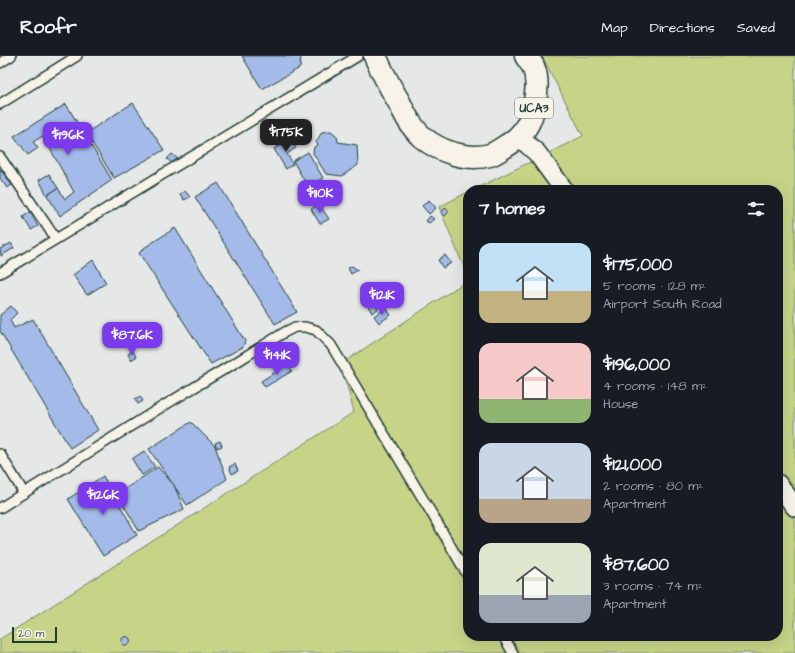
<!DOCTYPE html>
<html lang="en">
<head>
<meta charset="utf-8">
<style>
  :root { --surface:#171b24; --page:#20242c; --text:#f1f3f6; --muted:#9ea1a6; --line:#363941; --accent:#7c3aed }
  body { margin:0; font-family:"Architects Daughter",sans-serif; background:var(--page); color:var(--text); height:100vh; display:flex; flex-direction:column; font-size:15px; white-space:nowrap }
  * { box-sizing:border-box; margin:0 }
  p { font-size:13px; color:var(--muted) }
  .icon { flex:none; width:22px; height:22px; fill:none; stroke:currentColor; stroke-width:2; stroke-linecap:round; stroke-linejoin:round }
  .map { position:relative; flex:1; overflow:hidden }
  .drawer { position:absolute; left:463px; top:129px; width:320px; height:456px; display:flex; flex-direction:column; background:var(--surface); border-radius:16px; box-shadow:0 4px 16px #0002 }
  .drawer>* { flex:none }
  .scale { position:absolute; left:12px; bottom:10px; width:45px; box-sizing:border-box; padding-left:4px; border:2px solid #1f3d34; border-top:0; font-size:11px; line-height:14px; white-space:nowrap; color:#1f3d34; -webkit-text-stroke:3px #f7f3e8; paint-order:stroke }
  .price { position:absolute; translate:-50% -34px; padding:0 9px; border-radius:8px; background:var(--accent); color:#fff; font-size:13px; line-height:26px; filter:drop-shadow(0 1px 2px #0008) }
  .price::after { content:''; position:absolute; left:50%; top:24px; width:12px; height:9px; margin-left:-6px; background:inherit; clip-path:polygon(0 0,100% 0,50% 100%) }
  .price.current { background:#222; color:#fff }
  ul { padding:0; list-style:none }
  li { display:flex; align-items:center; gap:12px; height:100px; padding:0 16px }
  li span { display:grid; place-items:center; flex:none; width:112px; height:80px; border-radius:12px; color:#555 }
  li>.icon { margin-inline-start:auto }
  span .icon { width:48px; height:48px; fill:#fffc; stroke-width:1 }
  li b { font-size:17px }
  h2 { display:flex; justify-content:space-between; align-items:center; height:48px; padding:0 16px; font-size:17px }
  header { display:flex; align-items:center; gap:24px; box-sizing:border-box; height:56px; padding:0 20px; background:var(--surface); border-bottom:1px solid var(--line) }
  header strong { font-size:19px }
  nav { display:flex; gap:22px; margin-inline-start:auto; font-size:14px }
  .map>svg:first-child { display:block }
</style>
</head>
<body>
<header>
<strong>Roofr</strong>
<nav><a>Map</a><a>Directions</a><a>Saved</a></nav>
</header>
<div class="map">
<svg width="795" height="597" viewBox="0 0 795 597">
  <rect width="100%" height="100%" fill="#e6e8e8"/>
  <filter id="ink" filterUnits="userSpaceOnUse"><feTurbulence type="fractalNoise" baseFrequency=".025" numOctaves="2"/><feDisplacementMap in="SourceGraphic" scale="8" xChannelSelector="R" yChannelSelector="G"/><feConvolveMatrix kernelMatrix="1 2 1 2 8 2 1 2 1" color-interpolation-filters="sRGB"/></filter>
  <g filter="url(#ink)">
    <!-- green -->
    <g fill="#c7d487" stroke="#73885e">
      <path d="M542,0H795V597H0V583L354,356L341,308L468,224V580H778V134H473L583,80Z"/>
      <path d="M468,136V221L439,151Z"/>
    </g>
    <!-- building -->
    <g fill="#a4bbe9" stroke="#1f3d34">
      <path d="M242,0H301L300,12L262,33Z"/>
      <path d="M133,47L164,94L114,122L86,77Z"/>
      <path d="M66,48L112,124L60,160L47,139L58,132L65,143L74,136L43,80L33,86L38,92L28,99L14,80Z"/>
      <path d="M331,75L337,80L338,86L357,89L358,109L342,120L326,118L313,97L314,91L318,89L316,86L322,76Z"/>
      <path d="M291,83L296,92L287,98L293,108L286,113L274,93Z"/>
      <path d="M308,96L323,122L308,131L293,105Z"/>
      <path d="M172,98L178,103L173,108L167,103Z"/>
      <path d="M0,113L12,129L7,132L0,122Z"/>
      <path d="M49,118L58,132L47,139L39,124Z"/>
      <path d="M218,127L297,256L275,268L195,141Z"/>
      <path d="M185,135L190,141L184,144L180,138Z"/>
      <path d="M429,144L436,152L429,158L422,150Z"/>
      <path d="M319,148L329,163L320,168L311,153Z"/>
      <path d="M445,152L449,155L445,160L441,157Z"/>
      <path d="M30,156L38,170L31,174L23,161Z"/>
      <path d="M430,160L434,163L429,167L426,165Z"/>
      <path d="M175,172L245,285L243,291L211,308L139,197L144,192Z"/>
      <path d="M11,187L14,192L1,200L0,193Z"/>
      <path d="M445,199L451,207L443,212L438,204Z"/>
      <path d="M93,204L106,227L87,239L73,219Z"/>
      <path d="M352,210L358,214L351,218L348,212Z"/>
      <path d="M369,238L378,253L372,257L363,242Z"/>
      <path d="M11,250L17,257L10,264L14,272L33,263L98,374L70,392L0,275V259Z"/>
      <path d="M386,252L391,259L379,267L374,260Z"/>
      <path d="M133,295L136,301L131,304L128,298Z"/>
      <path d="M288,308L292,315L265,331L261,325Z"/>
      <path d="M140,340L143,345L138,348L135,343Z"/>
      <path d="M191,366L215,390L227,423L187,449L149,393Z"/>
      <path d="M220,385L222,390L217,392L215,387Z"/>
      <path d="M144,395L155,411L142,419L132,403Z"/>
      <path d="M235,408L238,415L232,418L229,411Z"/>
      <path d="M158,411L174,429L184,453L139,475L117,438Z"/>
      <path d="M103,420L137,479L103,500L68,443Z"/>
      <circle cx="126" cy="585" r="4.5"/>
    </g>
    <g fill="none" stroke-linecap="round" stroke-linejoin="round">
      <!-- lane casing -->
      <g stroke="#1f3d34" stroke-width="12">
        <g id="lane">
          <path d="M0,7L11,0"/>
          <path d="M0,48L77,0"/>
          <path d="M0,101L56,183"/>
          <path d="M0,217L358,0"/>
          <path d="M0,398L24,437"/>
          <path d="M0,452L155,355L238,305L285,276L295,271H305L316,274L331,289L432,458L468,520"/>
          <path d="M503,580L513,597"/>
        </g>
      </g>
      <!-- street casing -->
      <g stroke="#1f3d34" stroke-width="21">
        <g id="street">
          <path d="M519,81L537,97L564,134"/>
          <path d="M778,428L795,451"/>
        </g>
      </g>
      <!-- primary casing -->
      <g stroke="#1f3d34" stroke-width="25">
        <path id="primary" d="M375,0C382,16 390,31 399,46C405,58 411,71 422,81C440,96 467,105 490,99C496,97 501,93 506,90C522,81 531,67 534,49C537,37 538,22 533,10C531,7 528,3 526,0"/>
      </g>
      <!-- lane -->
      <use href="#lane" stroke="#f7f3e8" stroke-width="9"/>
      <!-- street -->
      <use href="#street" stroke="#f7f3e8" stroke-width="18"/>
      <!-- primary -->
      <use href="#primary" stroke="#f7f3e8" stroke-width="22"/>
    </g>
  </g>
  <g text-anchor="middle" stroke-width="3.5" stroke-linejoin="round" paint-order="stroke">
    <!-- shield labels -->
    <rect fill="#f7f3e8" stroke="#60746a" stroke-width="1" x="515" y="42" width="38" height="20" rx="3"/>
    <g font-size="12" font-weight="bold" fill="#1f3d34">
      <text x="534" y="56">UCA3</text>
    </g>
  </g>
</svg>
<div class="scale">20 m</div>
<b class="price current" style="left:286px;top:97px">$175K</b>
<b class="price" style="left:68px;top:100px">$196K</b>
<b class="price" style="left:320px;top:158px">$110K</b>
<b class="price" style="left:382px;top:260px">$121K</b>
<b class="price" style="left:132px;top:300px">$87.6K</b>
<b class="price" style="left:277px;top:320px">$141K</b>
<b class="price" style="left:103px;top:460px">$126K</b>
<section class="drawer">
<h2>7 homes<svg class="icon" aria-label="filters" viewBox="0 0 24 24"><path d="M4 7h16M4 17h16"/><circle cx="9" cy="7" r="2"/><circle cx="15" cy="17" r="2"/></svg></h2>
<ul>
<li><span style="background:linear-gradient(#bfe0f5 60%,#c2b280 0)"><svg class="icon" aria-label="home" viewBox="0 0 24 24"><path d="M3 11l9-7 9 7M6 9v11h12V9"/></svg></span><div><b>$175,000</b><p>5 rooms · 128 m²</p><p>Airport South Road</p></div></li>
<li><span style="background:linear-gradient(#f6c9c9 70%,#8fb573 0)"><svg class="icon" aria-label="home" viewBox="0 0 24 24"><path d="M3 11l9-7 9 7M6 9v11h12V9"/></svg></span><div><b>$196,000</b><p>4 rooms · 148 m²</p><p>House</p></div></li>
<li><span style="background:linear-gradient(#c9d6e8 70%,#b9a48a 0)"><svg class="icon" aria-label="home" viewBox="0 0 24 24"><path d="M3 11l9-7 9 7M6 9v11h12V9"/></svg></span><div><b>$121,000</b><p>2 rooms · 80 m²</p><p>Apartment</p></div></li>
<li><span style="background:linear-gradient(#dfe7d0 65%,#9aa5b1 0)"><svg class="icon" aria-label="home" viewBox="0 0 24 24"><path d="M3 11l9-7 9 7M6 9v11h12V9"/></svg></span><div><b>$87,600</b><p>3 rooms · 74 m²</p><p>Apartment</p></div></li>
</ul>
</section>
</div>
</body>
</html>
